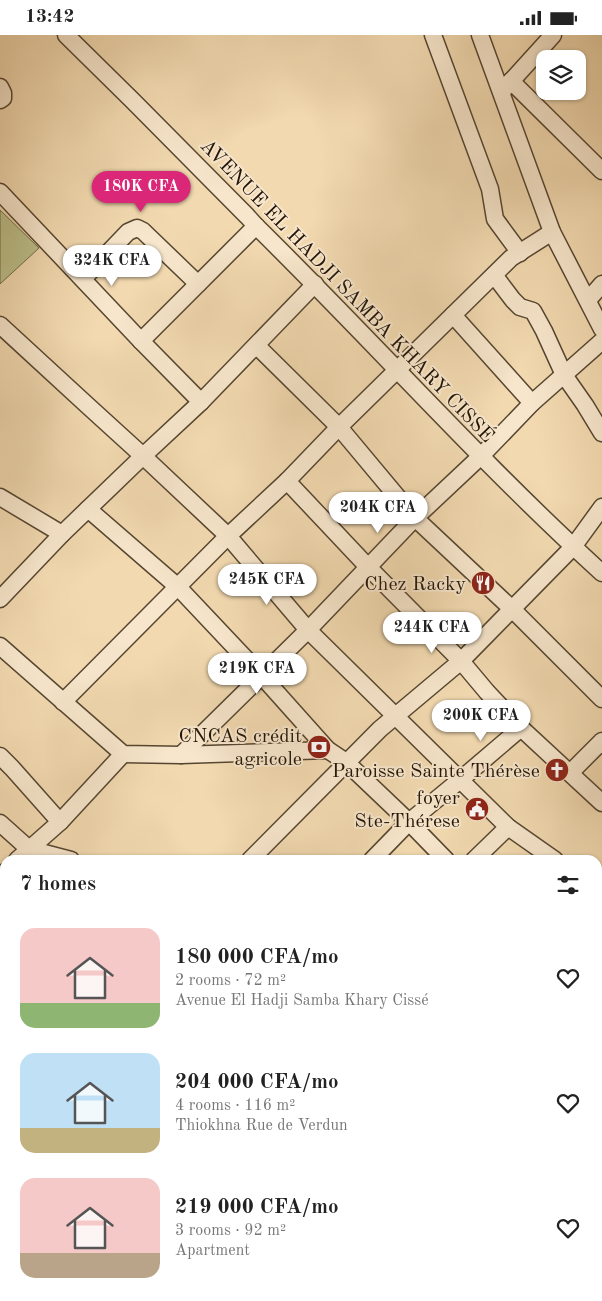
<!DOCTYPE html>
<html lang="en">
<head>
<meta charset="utf-8">
<style>
  :root { --surface:#fff; --page:#f6f6f6; --text:#222; --muted:#767676; --accent:#db2777 }
  body { margin:0; font-family:"Old Standard TT",serif; background:var(--page); color:var(--text); height:100vh; display:flex; flex-direction:column; font-size:19px; white-space:nowrap }
  * { box-sizing:border-box; margin:0 }
  p { font-size:16px; color:var(--muted) }
  .icon { flex:none; width:28px; height:28px; fill:none; stroke:currentColor; stroke-width:2; stroke-linecap:round; stroke-linejoin:round }
  .map { position:relative; flex:1; overflow:hidden }
  .panel { position:absolute; left:0px; top:820px; width:602px; height:446px; display:flex; flex-direction:column; background:var(--surface); border-radius:15px 15px 0 0; box-shadow:0 1px 4px #0004 }
  .panel>* { flex:none }
  .tools { position:absolute; left:536px; top:15px; display:grid; gap:10px }
  .tools a { display:grid; place-items:center; width:50px; height:50px; border-radius:10px; background:var(--surface); box-shadow:0 1px 4px #0004; font-size:25px }
  .price { position:absolute; translate:-50% -42px; padding:0 11px; border-radius:18px; background:#fff; color:#222; font-size:16px; line-height:32px; filter:drop-shadow(0 1px 2px #0008) }
  .price::after { content:''; position:absolute; left:50%; top:30px; width:15px; height:11px; margin-left:-8px; background:inherit; clip-path:polygon(0 0,100% 0,50% 100%) }
  .price.current { background:var(--accent); color:#fff }
  ul { padding:0; list-style:none }
  li { display:flex; align-items:center; gap:15px; height:125px; padding:0 20px }
  li span { display:grid; place-items:center; flex:none; width:140px; height:100px; border-radius:15px; color:#555 }
  li>.icon { margin-inline-start:auto }
  span .icon { width:60px; height:60px; fill:#fffc; stroke-width:1 }
  li b { font-size:21px }
  h2 { display:flex; justify-content:space-between; align-items:center; height:60px; padding:0 20px; font-size:21px }
  .status { display:flex; justify-content:space-between; align-items:center; height:35px; padding:0 25px; background:var(--surface); direction:ltr }
  .status svg { height:14px; fill:currentColor }
  .map>svg:first-child { display:block }
</style>
</head>
<body>
<div class="status"><b>13:42</b><svg viewBox="0 0 49 12"><path d="M0 12V9h3v3zM5 12V6h3v6zM10 12V3h3v9zM15 12V0h3v12zM26 1h20v11H26zM47 4h2v5h-2z"/></svg></div>
<div class="map">
<svg width="602" height="1266" viewBox="0 0 602 1266">
  <rect width="100%" height="100%" fill="#f2d9b0"/>
  <filter id="stains"><feTurbulence type="fractalNoise" baseFrequency=".004" numOctaves="4"/><feColorMatrix values="0 0 0 0 .2 0 0 0 0 .09 0 0 0 0 .02 0 0 0 .5 -.17"/></filter>
  <radialGradient id="worn" r=".72"><stop offset=".6" stop-color="#630" stop-opacity="0"/><stop offset="1" stop-color="#630" stop-opacity=".3"/></radialGradient>
  <!-- park -->
  <path fill="#bcbf8a" stroke="#6f6a48" d="M0,175L39,213L0,249Z"/>
  <g fill="none" stroke-linecap="round" stroke-linejoin="round">
    <!-- minor casing -->
    <g stroke="#564631" stroke-width="19">
      <g id="minor">
        <path d="M66,0L133,66L247,181L256,191C372,305 481,428 602,538"/>
        <path d="M433,0L490,154L495,184L520,218"/>
        <path d="M480,0L552,197L602,294"/>
        <path d="M511,46L602,136"/>
        <path d="M0,52L3,58V63L0,65"/>
        <path d="M504,54L553,0"/>
        <path d="M0,157L141,306L201,367"/>
        <path d="M494,240L513,265L520,272L533,276L544,296L564,340L585,370L602,398"/>
        <path d="M83,244L128,197L137,193L143,196L198,249"/>
        <path d="M588,265L602,249"/>
        <path d="M453,280L532,368"/>
        <path d="M0,290L87,370L143,421L228,501L308,595L508,792L555,825"/>
        <path d="M141,306L256,191"/>
        <path d="M257,311L339,392L415,483L512,574L602,664"/>
        <path d="M287,446L368,532L461,626L487,657L521,693L602,768"/>
        <path d="M0,462L62,499"/>
        <path d="M88,474L178,552L261,640L328,715L346,727L409,787L446,825"/>
        <path d="M0,564L62,499L143,421L201,367L315,249"/>
        <path d="M0,611L123,719L181,720L328,715"/>
        <path d="M63,667L228,501L287,446L339,392L511,223L552,197"/>
        <path d="M181,720L308,595L415,483L481,421L532,368L602,306"/>
        <path d="M0,721L12,733L60,787"/>
        <path d="M570,738L602,706"/>
        <path d="M0,788L29,814L71,825"/>
        <path d="M17,825L60,787L123,719"/>
        <path d="M250,825L380,694L461,626L573,512L602,472"/>
        <path d="M372,825L409,787L460,745L521,693"/>
        <path d="M474,825L508,792"/>
        <path d="M0,842L5,837"/>
        <path d="M598,856L602,859"/>
        <path d="M602,914L601,917L602,918"/>
        <path d="M0,971L5,977"/>
        <path d="M598,1004L602,988"/>
        <path d="M0,1013L5,1008"/>
        <path d="M598,1126L602,1122"/>
        <path d="M0,1169L5,1174"/>
        <path d="M0,1200L5,1196"/>
        <path d="M598,1204L602,1208"/>
        <path d="M92,1261L96,1266"/>
        <path d="M284,1261L288,1266"/>
        <path d="M483,1261L488,1266"/>
        <path d="M113,1266L117,1261"/>
        <path d="M455,1266L460,1261"/>
      </g>
    </g>
    <!-- minor -->
    <use href="#minor" stroke="#f7e6cc" stroke-width="16"/>
  </g>
  <!-- icons -->
  <defs>
    <g id="restaurant-disc" transform="scale(1.25)"><circle r="9.5" fill="#8f2418" stroke="#f7e6cc"/><path d="M-5-6h1v4h1v-4h1v4h1v-4h1v5L-1.5 .5V6h-2V.5L-5-1ZM5-6V6H3V1.5H1.5Q1.5-4 5-6Z" fill="#fff"/></g>
    <g id="bank-disc" transform="scale(1.25)"><circle r="9.5" fill="#8f2418" stroke="#f7e6cc"/><path d="M-6-4H6V4H-6ZM0-2.3a2.3 2.3 0 1 0 0 4.6a2.3 2.3 0 1 0 0-4.6Z" fill="#fff"/></g>
    <g id="church-disc" transform="scale(1.25)"><circle r="9.5" fill="#8f2418" stroke="#f7e6cc"/><path d="M-1.2-6h2.4v3.5h3.3v2.4h-3.3V6h-2.4V-.1h-3.3v-2.4h3.3Z" fill="#fff"/></g>
    <g id="civic-disc" transform="scale(1.25)"><circle r="9.5" fill="#8f2418" stroke="#f7e6cc"/><path d="M-.6-6.5H3V-4.5H.6V-3L4-1V1h2V6H-6V1h2V-1L-.6-3ZM-1.2 2.5V6h2.4V2.5Z" fill="#fff"/></g>
  </defs>
  <g fill-rule="evenodd">
    <use href="#restaurant-disc" x="483" y="548"/>
    <use href="#bank-disc" x="319" y="712"/>
    <use href="#church-disc" x="557" y="735"/>
    <use href="#civic-disc" x="477" y="774"/>
  </g>
  <g text-anchor="middle" stroke-width="4" stroke-linejoin="round" paint-order="stroke">
    <!-- street labels -->
    <g font-size="20" fill="#221507" stroke="#f7e6cc">
      <text transform="translate(348 255) rotate(46)" y="7">AVENUE EL HADJI SAMBA KHARY CISSÉ</text>
    </g>
    <!-- poi labels -->
    <g font-size="20" fill="#221507" stroke="#f7e6cc" text-anchor="end">
      <text x="466" y="555">Chez Racky</text>
      <text x="302" y="707">CNCAS crédit<tspan x="302" dy="23">agricole</tspan></text>
      <text x="540" y="742">Paroisse Sainte Thérèse</text>
      <text x="460" y="769">foyer<tspan x="460" dy="23">Ste-Thérese</tspan></text>
    </g>
  </g>
  <rect width="100%" height="100%" filter="url(#stains)"/>
  <rect width="100%" height="100%" fill="url(#worn)"/>
</svg>
<div class="tools">
<a><svg class="icon" aria-label="layers" viewBox="0 0 24 24"><path d="M12 4l9 5-9 5-9-5zM3 14l9 5 9-5"/></svg></a>
</div>
<b class="price current" style="left:141px;top:178px">180K CFA</b>
<b class="price" style="left:112px;top:252px">324K CFA</b>
<b class="price" style="left:378px;top:499px">204K CFA</b>
<b class="price" style="left:267px;top:571px">245K CFA</b>
<b class="price" style="left:432px;top:619px">244K CFA</b>
<b class="price" style="left:257px;top:660px">219K CFA</b>
<b class="price" style="left:481px;top:707px">200K CFA</b>
<section class="panel">
<h2>7 homes<svg class="icon" aria-label="filters" viewBox="0 0 24 24"><path d="M4 7h16M4 17h16"/><circle cx="9" cy="7" r="2"/><circle cx="15" cy="17" r="2"/></svg></h2>
<ul>
<li><span style="background:linear-gradient(#f6c9c9 75%,#8fb573 0)"><svg class="icon" aria-label="home" viewBox="0 0 24 24"><path d="M3 11l9-7 9 7M6 9v11h12V9"/></svg></span><div><b>180 000 CFA/mo</b><p>2 rooms · 72 m²</p><p>Avenue El Hadji Samba Khary Cissé</p></div><svg class="icon" aria-label="heart" viewBox="0 0 24 24"><path d="M12 20l-8-8c-3-5 5-10 8-4 3-6 11-1 8 4z"/></svg></li>
<li><span style="background:linear-gradient(#bfe0f5 75%,#c2b280 0)"><svg class="icon" aria-label="home" viewBox="0 0 24 24"><path d="M3 11l9-7 9 7M6 9v11h12V9"/></svg></span><div><b>204 000 CFA/mo</b><p>4 rooms · 116 m²</p><p>Thiokhna Rue de Verdun</p></div><svg class="icon" aria-label="heart" viewBox="0 0 24 24"><path d="M12 20l-8-8c-3-5 5-10 8-4 3-6 11-1 8 4z"/></svg></li>
<li><span style="background:linear-gradient(#f6c9c9 75%,#b9a48a 0)"><svg class="icon" aria-label="home" viewBox="0 0 24 24"><path d="M3 11l9-7 9 7M6 9v11h12V9"/></svg></span><div><b>219 000 CFA/mo</b><p>3 rooms · 92 m²</p><p>Apartment</p></div><svg class="icon" aria-label="heart" viewBox="0 0 24 24"><path d="M12 20l-8-8c-3-5 5-10 8-4 3-6 11-1 8 4z"/></svg></li>
</ul>
</section>
</div>
</body>
</html>
